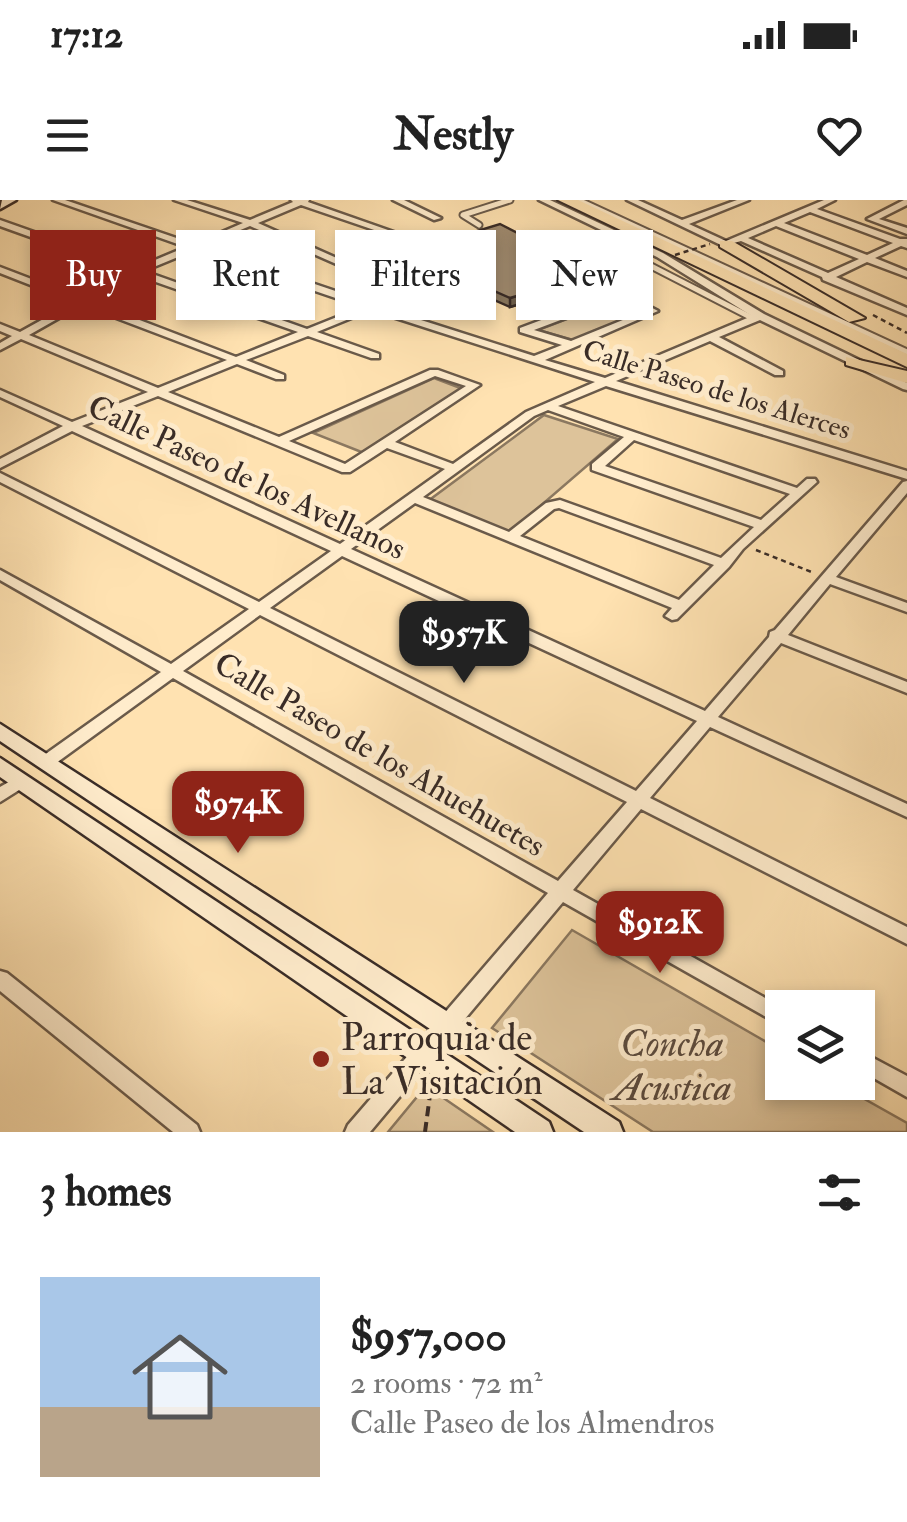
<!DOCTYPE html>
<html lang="en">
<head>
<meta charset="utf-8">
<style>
  :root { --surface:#fff; --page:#f6f6f6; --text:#222; --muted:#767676; --accent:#8f2418 }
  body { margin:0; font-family:"IM FELL Double Pica",serif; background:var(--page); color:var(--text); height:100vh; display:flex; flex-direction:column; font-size:38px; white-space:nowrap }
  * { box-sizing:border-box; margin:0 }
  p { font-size:32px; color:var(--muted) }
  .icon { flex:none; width:55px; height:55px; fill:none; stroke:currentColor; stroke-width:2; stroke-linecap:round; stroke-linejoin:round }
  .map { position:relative; height:932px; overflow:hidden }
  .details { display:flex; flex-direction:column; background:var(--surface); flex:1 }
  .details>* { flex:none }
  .hud { position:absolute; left:30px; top:30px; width:848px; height:90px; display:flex; gap:20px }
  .buttons { position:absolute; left:765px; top:790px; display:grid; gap:20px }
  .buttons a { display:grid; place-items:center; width:110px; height:110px; border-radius:0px; background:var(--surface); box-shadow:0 5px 15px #0003; font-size:50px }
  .price { position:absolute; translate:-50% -85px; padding:0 22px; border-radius:20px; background:var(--accent); color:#fff; font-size:32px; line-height:65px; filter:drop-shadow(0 2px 5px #0008) }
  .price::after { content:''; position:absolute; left:50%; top:60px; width:30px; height:22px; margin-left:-15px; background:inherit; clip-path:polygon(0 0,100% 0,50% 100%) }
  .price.selected { background:#222; color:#fff }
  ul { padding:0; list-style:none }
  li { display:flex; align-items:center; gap:30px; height:250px; padding:0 40px }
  li span { display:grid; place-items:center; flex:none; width:280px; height:200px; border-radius:0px; color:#555 }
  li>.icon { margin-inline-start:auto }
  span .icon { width:120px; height:120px; fill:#fffc; stroke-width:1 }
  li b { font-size:42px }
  h2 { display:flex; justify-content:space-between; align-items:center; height:120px; padding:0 40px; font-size:42px }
  .tag { padding:0 35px; border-radius:0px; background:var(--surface); box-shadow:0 5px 15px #0003; font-size:35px; line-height:90px }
  .tag.selected { background:var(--accent); color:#fff }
  .status { display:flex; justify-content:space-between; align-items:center; height:70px; padding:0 50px; background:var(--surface); direction:ltr }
  .status svg { height:28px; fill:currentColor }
  header { display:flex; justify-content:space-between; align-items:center; height:130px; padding:0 40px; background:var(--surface); font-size:45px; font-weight:700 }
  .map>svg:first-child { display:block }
</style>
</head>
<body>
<div class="status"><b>17:12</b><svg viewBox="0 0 49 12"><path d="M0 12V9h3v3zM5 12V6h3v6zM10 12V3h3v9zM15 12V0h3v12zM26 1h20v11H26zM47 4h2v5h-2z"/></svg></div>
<header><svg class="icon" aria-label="menu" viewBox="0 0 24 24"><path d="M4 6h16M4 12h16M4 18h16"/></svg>Nestly<svg class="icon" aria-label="heart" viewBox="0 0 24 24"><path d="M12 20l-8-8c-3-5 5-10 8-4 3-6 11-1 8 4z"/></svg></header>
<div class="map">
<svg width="907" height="932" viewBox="0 0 907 932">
  <rect width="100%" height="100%" fill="#ffe2b1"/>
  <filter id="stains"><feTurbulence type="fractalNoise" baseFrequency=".002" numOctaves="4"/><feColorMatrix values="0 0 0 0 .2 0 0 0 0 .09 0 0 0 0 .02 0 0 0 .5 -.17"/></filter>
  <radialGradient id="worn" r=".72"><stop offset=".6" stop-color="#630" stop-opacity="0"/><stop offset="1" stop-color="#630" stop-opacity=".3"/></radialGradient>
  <!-- green -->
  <g fill="#ddc39a" stroke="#8b7860" stroke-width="2.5">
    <path d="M619,99L646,110L573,140L538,130Z"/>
    <path d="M434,178L463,189L364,253L313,233Z"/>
    <path d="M544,215L618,239L509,333L428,301Z"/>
    <path d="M572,730L782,851V882L836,883L907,923V932H653L492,828Z"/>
    <path d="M426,886L493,932H388Z"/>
  </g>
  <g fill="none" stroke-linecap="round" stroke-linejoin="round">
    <!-- lane casing -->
    <g stroke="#6a5a4a" stroke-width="9">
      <g id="lane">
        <path d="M578,0L907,152"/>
        <path d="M479,25L463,15L510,0"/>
        <path d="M651,66L754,119"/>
      </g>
    </g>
    <!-- street casing -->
    <g stroke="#6a5a4a" stroke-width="5">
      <g id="street">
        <path d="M53,0H65L194,44L243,23L174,0H187L250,20L293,2L291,0H309L308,2L428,44L421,46L301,5L258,23L413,92L380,107L534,156L562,145L520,132V128L616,92H622L658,111L545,160L605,178L752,116L657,57L539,0H550L663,53L764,114L907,183V190L903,189L760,120L719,137L783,171V175H775L710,141L616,181L907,271V279L606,186L558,206L797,288L807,279H815L817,282L743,349L729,367L677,419L672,420L665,416L672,408L415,303L351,349L705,511L769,437L770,432L775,430L903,282L907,281V293L836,377L907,403V412L830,384L788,435L907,482V493L781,443L718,517L907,604V617L710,527L650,598L907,727V744L641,609L573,690L783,808L782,826L563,702L370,932H345L348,925L548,693L173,478L52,566H40L38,562L40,558L161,472L0,380V370L171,464L249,409L0,282V273L259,402L331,351L72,231L0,268V259L63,226L0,197V190L72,222L148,192L21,139L0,150V143L12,136L0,131V124L20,132L74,102L0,73V67L81,98L128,72L0,26V20L136,68L186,47ZM250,26L400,92L371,103L202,46ZM195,50L362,107L307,129L144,71ZM136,75L298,132L236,157L90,101ZM619,98L645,111L571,141L534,130ZM82,105L227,160L158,188L29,135ZM371,110L595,182L526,212L453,264L395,242L480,185L438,170H430L279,237L168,192L237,164L276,179H284V175L246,160L308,136L371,158H379V154L317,132ZM435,176L466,186L345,264L289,241ZM158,196L342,272H350L387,248L445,269L340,344L82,226ZM548,210L624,237L592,264V270L754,327L721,358L560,300L546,303L509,332L423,297L534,216ZM634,240L790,294L761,320L605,266ZM559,308L714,365L679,400L520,336L554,309ZM342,356L697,521L636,591L270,408ZM260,415L627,602L558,681L183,471Z"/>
        <path d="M393,0H404L441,18L434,20Z"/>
        <path d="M627,0H638L682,20L737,0H749L689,24L726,41L824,0H835L817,9L900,39H907V48L901,46L875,58L907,71V77L867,62L836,77L907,108V115L823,80L822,77L741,41L723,46ZM810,12L893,43L867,55L784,23ZM776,26L859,59L828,73L748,38Z"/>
        <path d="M904,0H907V5L879,19L907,28V34L867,19Z"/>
        <path d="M21,575L27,577L29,581L27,585L0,602V587Z"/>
        <path d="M0,771L7,773L197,925L200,932H173L0,791Z"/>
        <path d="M858,850L907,876V897L858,869Z"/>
      </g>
    </g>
    <!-- secondary casing -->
    <g stroke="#392c27" stroke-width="5">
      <g id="secondary">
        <path d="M2,0H16L0,9Z"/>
        <path d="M0,524L619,922L623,932H584L0,541Z"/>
        <path d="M0,558L549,922L553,932H515L0,577Z"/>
      </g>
    </g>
    <!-- highway casing -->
    <g stroke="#392c27" stroke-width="4">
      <g id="highway">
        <path d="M558,0H578L907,154V167Z"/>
        <path d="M720,41H732L865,118L849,122L720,47Z"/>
        <path d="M846,157L907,171V183L846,165Z"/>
      </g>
    </g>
    <!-- path-far1 -->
    <g stroke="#392c27" stroke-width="2.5" stroke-dasharray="5 4" stroke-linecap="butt">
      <path d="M873,115L907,133"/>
      <path d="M756,350L814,373"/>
    </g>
    <!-- path -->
    <path stroke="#392c27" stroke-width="4" stroke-dasharray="10 6" stroke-linecap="butt" d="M425,932L430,895"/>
    <!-- lane -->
    <use href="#lane" stroke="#ffeccc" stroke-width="5"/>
    <!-- street -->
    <use href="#street" fill="#ffeccc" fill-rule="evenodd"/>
    <!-- secondary -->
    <use href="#secondary" fill="#ffeccc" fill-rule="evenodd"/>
    <!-- highway -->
    <use href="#highway" fill="#ffe2b1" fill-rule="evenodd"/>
    <!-- path-bridge -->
    <path stroke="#392c27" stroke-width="2.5" stroke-dasharray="5 4" stroke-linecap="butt" d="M675,55L710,44"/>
  </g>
  <!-- wall -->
  <path fill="#8a785f" stroke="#392c27" stroke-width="2.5" d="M444,41L537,43L594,56L578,61L582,63L581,72L546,84L550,95L510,107L474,91L455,97L437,87V78L479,69L444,50Z"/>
  <!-- shaded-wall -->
  <g fill="#70614e" stroke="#392c27" stroke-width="2.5">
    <path d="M595,47L594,56L566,65L567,56Z"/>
    <path d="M582,63L581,72L534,88V79Z"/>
    <path d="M474,82V91L455,97V88Z"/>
    <path d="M551,86L550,95L510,107V98Z"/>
  </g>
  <!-- building -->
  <path fill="#a08b6f" stroke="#392c27" stroke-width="2.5" d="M500,24L537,43L565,32L595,47L567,56L582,63L534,79L551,86L510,98L474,82L455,88L437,78L491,66L444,41Z"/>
  <!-- markers -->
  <circle fill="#8f2418" stroke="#ffeccc" stroke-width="4" cx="321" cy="859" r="10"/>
  <g text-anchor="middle" stroke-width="10" stroke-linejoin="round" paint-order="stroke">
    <!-- far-street labels -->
    <g font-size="28" fill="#392c27" stroke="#ffeccc">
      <text transform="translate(717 189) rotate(17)" y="10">Calle Paseo de los Alerces</text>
    </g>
    <!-- street labels -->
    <g font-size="32" fill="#392c27" stroke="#ffeccc">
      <text transform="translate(247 277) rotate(25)" y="11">Calle Paseo de los Avellanos</text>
      <text transform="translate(380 554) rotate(30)" y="11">Calle Paseo de los Ahuehuetes</text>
    </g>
    <!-- near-poi labels -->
    <g font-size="38" fill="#392c27" stroke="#ffeccc" text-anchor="start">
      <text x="341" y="850">Parroquia de<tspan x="341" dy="44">La Visitación</tspan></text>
    </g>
    <!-- near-park labels -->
    <g font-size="38" font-style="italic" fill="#5a4a3e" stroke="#ffeccc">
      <text x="672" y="856">Concha<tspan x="672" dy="44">Acustica</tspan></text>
    </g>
  </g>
  <rect width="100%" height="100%" filter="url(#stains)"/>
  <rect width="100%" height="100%" fill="url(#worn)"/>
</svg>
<div class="buttons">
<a><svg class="icon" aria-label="layers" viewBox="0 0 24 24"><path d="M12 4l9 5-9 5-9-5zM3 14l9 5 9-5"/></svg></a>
</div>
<b class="price selected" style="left:464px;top:486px">$957K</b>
<b class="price" style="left:238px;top:656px">$974K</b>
<b class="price" style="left:660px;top:776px">$912K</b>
<div class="hud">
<a class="tag selected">Buy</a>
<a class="tag">Rent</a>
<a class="tag">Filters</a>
<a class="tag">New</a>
</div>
</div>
<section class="details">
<h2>3 homes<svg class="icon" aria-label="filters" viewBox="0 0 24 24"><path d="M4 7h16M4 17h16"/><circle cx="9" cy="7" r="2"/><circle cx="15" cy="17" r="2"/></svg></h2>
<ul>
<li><span style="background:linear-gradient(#a9c7e8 65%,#b9a48a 0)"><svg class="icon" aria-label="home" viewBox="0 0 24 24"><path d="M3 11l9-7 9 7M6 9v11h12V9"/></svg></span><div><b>$957,000</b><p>2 rooms · 72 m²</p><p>Calle Paseo de los Almendros</p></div></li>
</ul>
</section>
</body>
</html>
